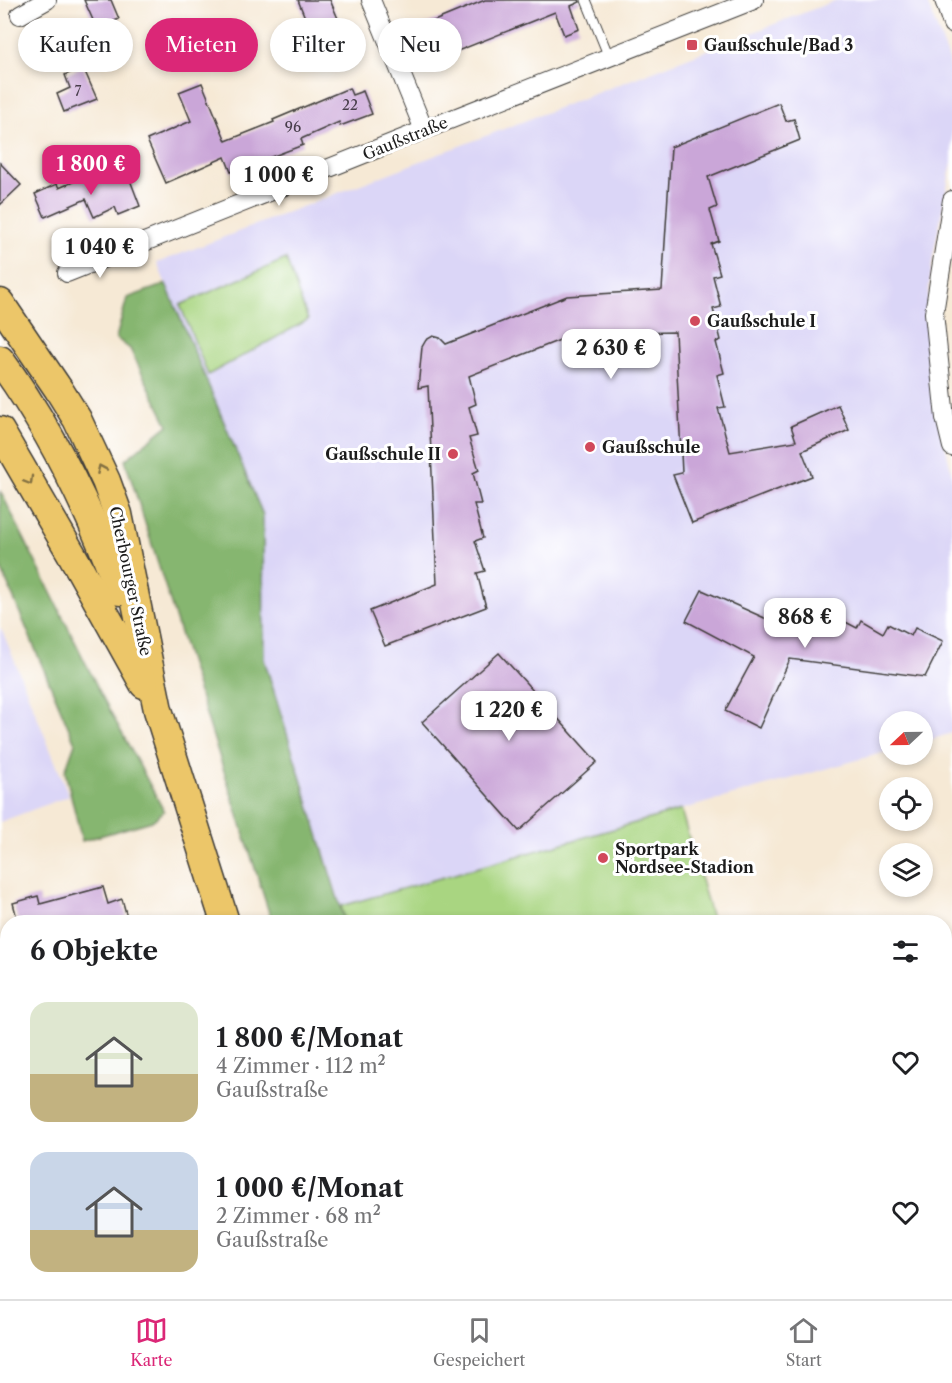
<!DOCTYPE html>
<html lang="de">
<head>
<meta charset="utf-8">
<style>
  :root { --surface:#fff; --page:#f6f6f6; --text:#202124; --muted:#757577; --line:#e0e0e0; --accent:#db2777 }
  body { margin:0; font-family:"Libre Caslon Text",serif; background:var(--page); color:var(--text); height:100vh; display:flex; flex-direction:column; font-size:22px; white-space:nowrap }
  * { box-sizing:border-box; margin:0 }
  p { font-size:20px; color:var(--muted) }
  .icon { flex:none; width:33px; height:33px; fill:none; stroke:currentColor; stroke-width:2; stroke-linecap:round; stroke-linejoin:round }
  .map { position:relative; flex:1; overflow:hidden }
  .panel { position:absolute; left:0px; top:915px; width:952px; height:384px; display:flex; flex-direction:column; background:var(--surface); border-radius:24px 24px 0 0; box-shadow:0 3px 9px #0003 }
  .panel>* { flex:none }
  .hud { position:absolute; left:18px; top:18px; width:600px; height:54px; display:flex; gap:12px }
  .needle { width:39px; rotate:248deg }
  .tools { position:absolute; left:879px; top:711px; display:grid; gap:12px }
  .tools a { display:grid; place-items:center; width:54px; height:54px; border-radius:50%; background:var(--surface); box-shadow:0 3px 9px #0003; font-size:30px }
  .price { position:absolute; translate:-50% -51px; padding:0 14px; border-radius:12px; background:#fff; color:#222; font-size:20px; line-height:39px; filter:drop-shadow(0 2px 3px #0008) }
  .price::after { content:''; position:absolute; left:50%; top:36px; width:18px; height:14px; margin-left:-9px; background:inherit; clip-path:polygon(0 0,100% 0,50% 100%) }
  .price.current { background:var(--accent); color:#fff }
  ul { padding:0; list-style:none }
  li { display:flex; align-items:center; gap:18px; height:150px; padding:0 30px }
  li span { display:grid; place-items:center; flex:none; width:168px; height:120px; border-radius:18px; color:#555 }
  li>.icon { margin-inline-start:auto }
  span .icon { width:72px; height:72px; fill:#fffc; stroke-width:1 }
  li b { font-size:26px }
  h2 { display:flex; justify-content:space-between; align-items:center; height:72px; padding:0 30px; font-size:26px }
  .tag { padding:0 21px; border-radius:27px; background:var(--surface); box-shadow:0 3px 9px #0003; font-size:21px; line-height:54px }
  .tag.current { background:var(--accent); color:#fff }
  .tab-bar { display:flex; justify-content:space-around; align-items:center; height:84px; border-top:2px solid var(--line); background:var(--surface); font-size:16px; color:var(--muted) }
  .tab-bar a { display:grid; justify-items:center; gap:3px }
  .tab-bar .current { color:var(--accent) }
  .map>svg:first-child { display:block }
</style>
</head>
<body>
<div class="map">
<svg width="952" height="1299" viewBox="0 0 952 1299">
  <rect width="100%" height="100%" fill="#fff"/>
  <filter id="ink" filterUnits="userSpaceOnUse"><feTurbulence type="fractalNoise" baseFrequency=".0167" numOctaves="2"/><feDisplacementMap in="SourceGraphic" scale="12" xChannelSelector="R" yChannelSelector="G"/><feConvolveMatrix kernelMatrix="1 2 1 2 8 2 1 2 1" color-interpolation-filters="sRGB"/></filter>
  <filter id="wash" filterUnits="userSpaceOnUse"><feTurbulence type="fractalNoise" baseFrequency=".008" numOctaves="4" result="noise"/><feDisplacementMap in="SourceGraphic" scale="24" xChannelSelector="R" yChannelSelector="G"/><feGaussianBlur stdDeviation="1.35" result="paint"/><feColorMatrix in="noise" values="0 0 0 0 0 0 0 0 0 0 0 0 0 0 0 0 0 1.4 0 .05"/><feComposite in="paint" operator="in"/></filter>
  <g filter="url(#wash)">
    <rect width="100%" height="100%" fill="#f6e9d5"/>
    <!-- built -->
    <g fill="#dbd6f7">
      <path d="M837,0H926L949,59L952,75V162L933,256L926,312L939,419L952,475V733L923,742L922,722H890L889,751L341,906L264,658L263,515L157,263Z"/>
      <path d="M0,627L4,635L69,796L0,822Z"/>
    </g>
    <!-- green -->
    <g fill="#a9d581" stroke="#62784e" stroke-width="1.5">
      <path d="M286,259L308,320L208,375L180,305Z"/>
      <path d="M681,810L713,922H345L341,906Z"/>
      <path d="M952,958V1299H451L449,1292H945V960Z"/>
      <path d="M347,1292H384L387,1299H349Z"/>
    </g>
    <!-- forest -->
    <g fill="#86b66f" stroke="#516946" stroke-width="1.5">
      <path d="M166,284L263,515L264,659L345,922H272L125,460L168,425L130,349L116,338L127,298Z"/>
      <path d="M0,490L101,694L164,811L152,821L82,841L65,771L75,743L0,566Z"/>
      <path d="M225,1292H306L308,1299H226Z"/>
      <path d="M384,1292H449L451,1299H387Z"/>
    </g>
    <g id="blocks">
      <!-- building -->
      <g fill="#caa6d8">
        <path d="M84,0H111L119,19L97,29Z"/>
        <path d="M298,0H330L352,51L323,63Z"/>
        <path d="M485,0H579L580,2L571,6L579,29L564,35L555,12L430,62L417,28Z"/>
        <path d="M191,23L202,43L172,60L160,39Z"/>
        <path d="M83,67L97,99L64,112L57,94L70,88L65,75Z"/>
        <path d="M202,83L226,141L274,122L273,120L349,88L352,95L363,91L372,114L340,126L339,122L301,139L303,145L231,172L225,157L166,183L147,140L191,121L179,92Z"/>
        <path d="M779,103L786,121L794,119L800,140L708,177L717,207L710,210L719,241L711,244L720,274L713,276L721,307L713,309L721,340L716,342L724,373L717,375L725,407L718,408L730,452L796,441L791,426L838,405L849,430L802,451L812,476L692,523L673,475L682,473L675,332L575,334L469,376L476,404L469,407L477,436L469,438L479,470L473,473L481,504H474L483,538L475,541L485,571L477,573L486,607L385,646L370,611L437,584L428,386L418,388L422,347L426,340L433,336L440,338L446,344L567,296L662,290L671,147Z"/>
        <path d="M0,163L21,185L0,205Z"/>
        <path d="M127,172L140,206L118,215L115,207L94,217L86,199L45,217L35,194L57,184L59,188L89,175L93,185Z"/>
        <path d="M702,590L769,620L776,610L804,622L807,613L830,624L836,617L857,628L861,620L883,633L888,624L911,636L915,628L943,641L925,677L790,659L759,728L725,711L754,657L686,621Z"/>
        <path d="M499,653L597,762L519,831L422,722Z"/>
        <path d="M103,887L108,904L122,899L127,917L107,922H18L13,903L38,896L40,904Z"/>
      </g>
    </g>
  </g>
  <g filter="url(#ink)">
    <use href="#blocks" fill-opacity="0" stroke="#3d3b38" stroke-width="1.5"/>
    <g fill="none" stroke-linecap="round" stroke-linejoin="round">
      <!-- service casing -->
      <g stroke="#3d3b38" stroke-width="11">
        <g id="service">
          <path d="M586,0L609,57"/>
          <path d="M945,1020L952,1019"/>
        </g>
      </g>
      <!-- minor casing -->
      <g stroke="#3d3b38" stroke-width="20">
        <g id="minor">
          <path d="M371,0L424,130"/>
          <path d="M944,0L952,24"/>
          <path d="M20,15L47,0"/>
          <path d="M952,200L934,313L945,418L952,447"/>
          <path d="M67,273L424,130L754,0"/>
          <path d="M0,981L8,979"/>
          <path d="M204,1292V1299"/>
        </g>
      </g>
      <!-- primary casing -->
      <g stroke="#3d3b38" stroke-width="31">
        <g id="primary">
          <path d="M0,303L59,390L77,419L106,481L118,514L158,710L225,922"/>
          <path d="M0,360C51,430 90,510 120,591"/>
          <path d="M0,431L71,553L144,684"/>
          <path d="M330,1292L332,1299"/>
        </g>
      </g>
      <!-- service -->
      <use href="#service" stroke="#fff" stroke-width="9"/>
      <!-- minor -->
      <use href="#minor" stroke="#fff" stroke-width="18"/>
      <!-- primary -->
      <use href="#primary" stroke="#ecc669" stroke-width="28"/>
    </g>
    <!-- one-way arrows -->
    <defs><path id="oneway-chevron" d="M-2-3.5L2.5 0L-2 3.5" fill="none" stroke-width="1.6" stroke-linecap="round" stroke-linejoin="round" transform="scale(1.5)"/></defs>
    <g stroke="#847142">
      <use href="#oneway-chevron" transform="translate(101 469) rotate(-114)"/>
      <use href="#oneway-chevron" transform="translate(29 481) rotate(60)"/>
    </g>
  </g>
  <!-- markers -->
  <g fill="#d1495b" stroke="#fff" stroke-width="2">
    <rect x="686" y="39" width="12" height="12" rx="3"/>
    <circle cx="695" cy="321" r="6"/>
    <circle cx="590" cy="447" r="6"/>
    <circle cx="453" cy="454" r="6"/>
    <circle cx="603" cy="858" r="6"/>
  </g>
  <g text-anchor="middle" stroke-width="6" stroke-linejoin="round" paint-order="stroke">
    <!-- number labels -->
    <g font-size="14" fill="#483e4b">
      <text x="78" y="96">7</text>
      <text x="350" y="110">22</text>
      <text x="293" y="132">96</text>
    </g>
    <!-- poi labels -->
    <g font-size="16" font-weight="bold" fill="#1c1c1c" stroke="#fff" text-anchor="start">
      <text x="704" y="51">Gaußschule/Bad 3</text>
      <text x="707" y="327">Gaußschule I</text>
      <text x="602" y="453">Gaußschule</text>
      <text x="441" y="460" text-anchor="end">Gaußschule II</text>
      <text x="615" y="855">Sportpark<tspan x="615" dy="18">Nordsee-Stadion</tspan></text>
    </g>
    <!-- street labels -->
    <g font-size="16" fill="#1c1c1c" stroke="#fff">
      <text transform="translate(405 138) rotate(-22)" y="6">Gaußstraße</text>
      <text transform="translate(131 581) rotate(78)" y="6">Cherbourger Straße</text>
    </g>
  </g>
</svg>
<div class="tools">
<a><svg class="needle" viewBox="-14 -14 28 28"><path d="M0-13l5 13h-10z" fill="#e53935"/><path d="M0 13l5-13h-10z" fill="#757577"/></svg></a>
<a><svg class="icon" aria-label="locate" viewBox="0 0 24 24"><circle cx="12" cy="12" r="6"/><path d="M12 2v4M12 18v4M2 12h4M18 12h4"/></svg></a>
<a><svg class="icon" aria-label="layers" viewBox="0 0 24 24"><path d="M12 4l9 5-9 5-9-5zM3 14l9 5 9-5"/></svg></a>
</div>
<b class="price current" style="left:91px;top:196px">1 800 €</b>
<b class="price" style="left:279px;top:207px">1 000 €</b>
<b class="price" style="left:100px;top:279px">1 040 €</b>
<b class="price" style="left:611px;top:380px">2 630 €</b>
<b class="price" style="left:805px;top:649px">868 €</b>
<b class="price" style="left:509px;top:742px">1 220 €</b>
<div class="hud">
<a class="tag">Kaufen</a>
<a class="tag current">Mieten</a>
<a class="tag">Filter</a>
<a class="tag">Neu</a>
</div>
<section class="panel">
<h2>6 Objekte<svg class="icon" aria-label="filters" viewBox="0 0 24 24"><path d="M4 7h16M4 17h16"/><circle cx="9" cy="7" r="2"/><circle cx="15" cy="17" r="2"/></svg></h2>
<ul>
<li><span style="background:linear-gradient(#dfe7d0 60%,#c2b280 0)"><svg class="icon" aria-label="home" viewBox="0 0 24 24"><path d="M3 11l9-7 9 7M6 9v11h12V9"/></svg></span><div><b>1 800 €/Monat</b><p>4 Zimmer · 112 m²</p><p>Gaußstraße</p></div><svg class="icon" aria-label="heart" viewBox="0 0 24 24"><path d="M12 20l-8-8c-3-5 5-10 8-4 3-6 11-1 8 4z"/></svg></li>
<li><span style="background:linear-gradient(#c9d6e8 65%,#c2b280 0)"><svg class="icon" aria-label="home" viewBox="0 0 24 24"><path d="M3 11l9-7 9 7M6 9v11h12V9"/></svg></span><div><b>1 000 €/Monat</b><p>2 Zimmer · 68 m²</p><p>Gaußstraße</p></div><svg class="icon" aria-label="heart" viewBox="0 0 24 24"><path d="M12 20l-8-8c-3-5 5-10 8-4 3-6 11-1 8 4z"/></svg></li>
</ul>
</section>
</div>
<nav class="tab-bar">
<a class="current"><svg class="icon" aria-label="map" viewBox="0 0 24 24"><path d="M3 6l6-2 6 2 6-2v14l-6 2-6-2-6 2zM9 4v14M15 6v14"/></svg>Karte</a>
<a><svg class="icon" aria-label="saved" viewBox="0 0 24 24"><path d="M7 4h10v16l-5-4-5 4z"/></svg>Gespeichert</a>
<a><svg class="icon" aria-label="home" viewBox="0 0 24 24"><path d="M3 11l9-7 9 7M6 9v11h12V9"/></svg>Start</a>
</nav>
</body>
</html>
